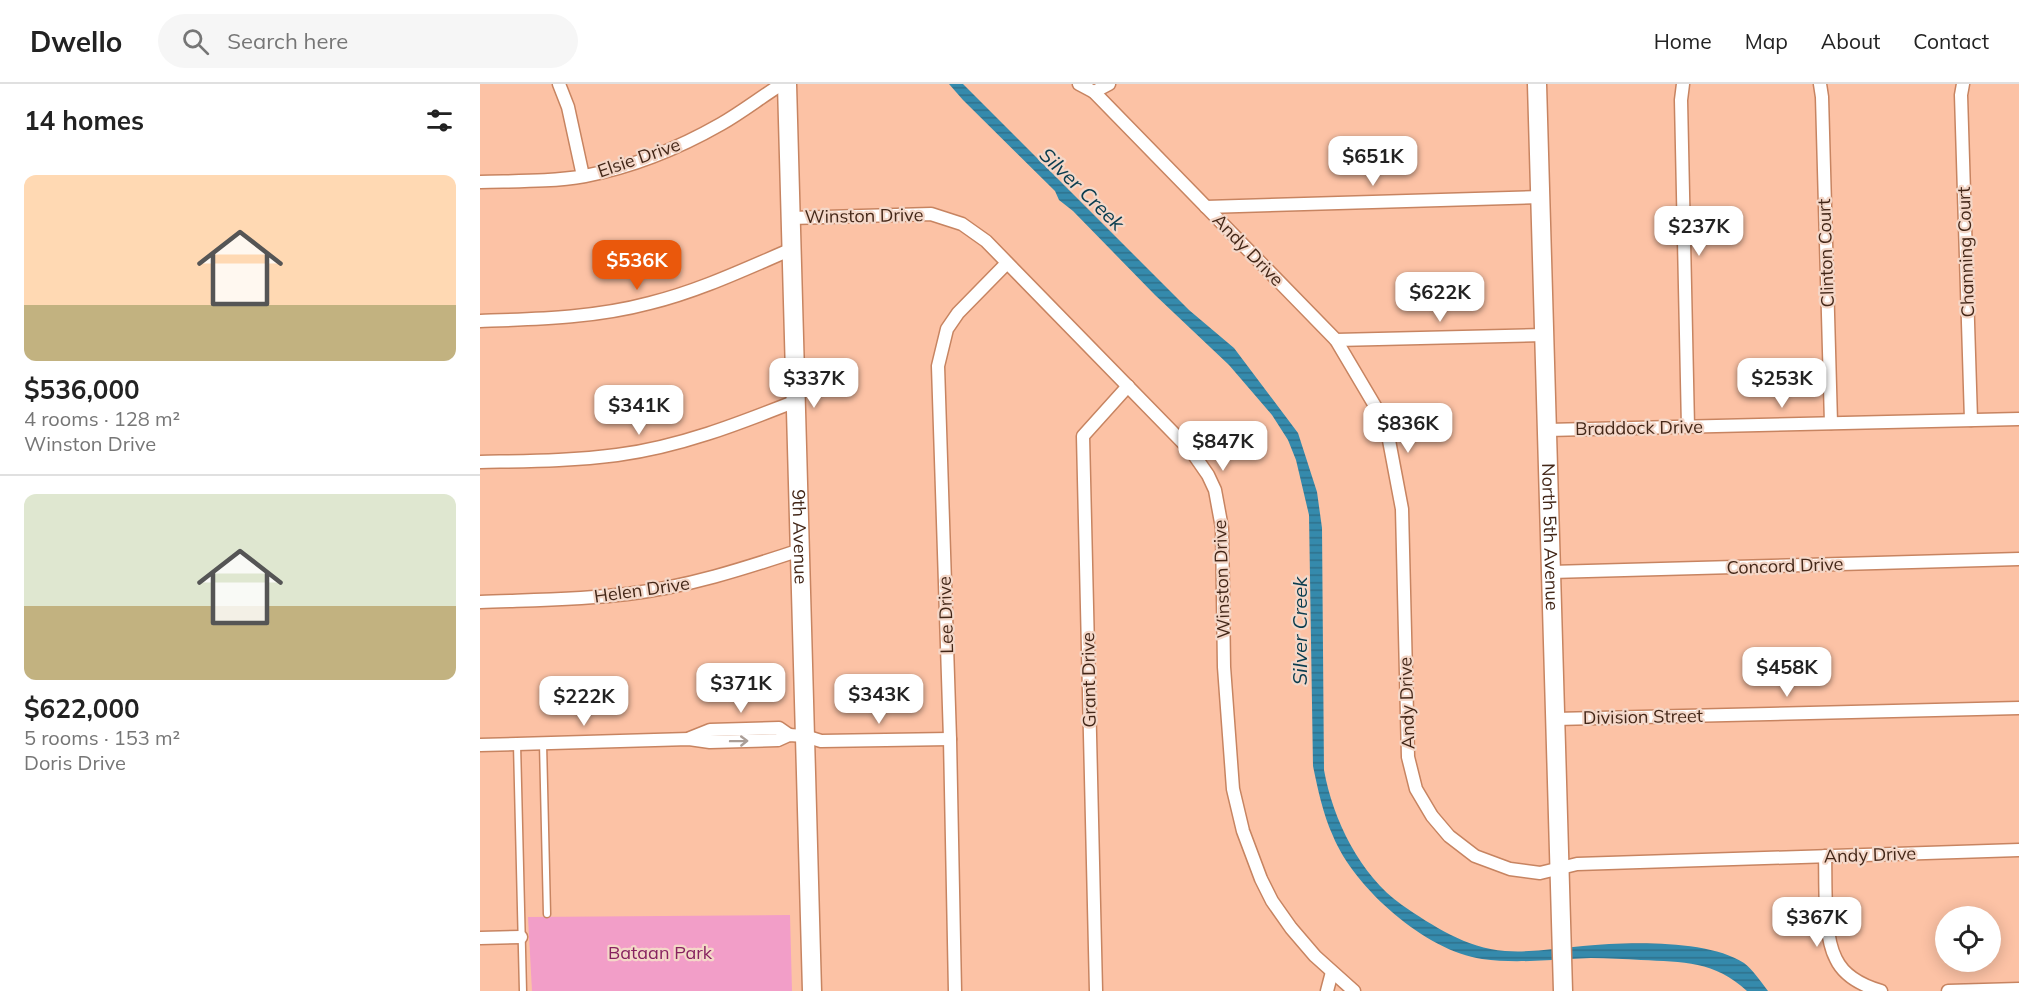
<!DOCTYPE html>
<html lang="en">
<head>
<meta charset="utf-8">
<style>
  :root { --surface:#fff; --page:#f6f6f6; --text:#222; --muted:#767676; --line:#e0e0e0; --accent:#ea580c }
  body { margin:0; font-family:Mulish,sans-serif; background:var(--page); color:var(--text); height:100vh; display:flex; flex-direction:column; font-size:22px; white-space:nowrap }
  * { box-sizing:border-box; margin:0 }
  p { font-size:20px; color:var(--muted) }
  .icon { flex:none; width:33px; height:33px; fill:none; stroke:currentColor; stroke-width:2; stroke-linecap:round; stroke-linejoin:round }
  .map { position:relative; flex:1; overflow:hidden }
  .sheet { display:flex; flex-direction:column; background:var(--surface); width:480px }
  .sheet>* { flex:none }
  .buttons { position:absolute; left:1455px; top:822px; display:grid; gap:12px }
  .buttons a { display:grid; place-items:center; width:66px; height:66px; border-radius:50%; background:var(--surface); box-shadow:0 3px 15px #0003; font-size:30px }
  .price { position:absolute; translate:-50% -51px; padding:0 14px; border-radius:12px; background:#fff; color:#222; font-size:20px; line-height:39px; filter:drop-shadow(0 2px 3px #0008) }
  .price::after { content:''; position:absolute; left:50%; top:36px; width:18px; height:14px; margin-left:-9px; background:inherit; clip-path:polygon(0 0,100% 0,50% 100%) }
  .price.on { background:var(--accent); color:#fff }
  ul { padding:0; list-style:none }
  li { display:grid; align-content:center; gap:12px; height:318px; padding:0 24px }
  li+li { border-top:2px solid var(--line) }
  li span { display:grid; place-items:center; height:186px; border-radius:12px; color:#555 }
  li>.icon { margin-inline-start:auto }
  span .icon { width:108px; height:108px; fill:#fffc; stroke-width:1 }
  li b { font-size:26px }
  h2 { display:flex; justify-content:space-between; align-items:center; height:72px; padding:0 24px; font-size:26px }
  header { display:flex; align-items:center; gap:36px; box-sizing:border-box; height:84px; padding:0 30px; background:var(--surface); border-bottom:2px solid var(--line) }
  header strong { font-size:28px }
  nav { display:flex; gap:33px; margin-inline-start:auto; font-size:21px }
  .search { width:420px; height:54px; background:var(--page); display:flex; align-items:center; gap:15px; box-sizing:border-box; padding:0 21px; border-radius:33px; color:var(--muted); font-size:22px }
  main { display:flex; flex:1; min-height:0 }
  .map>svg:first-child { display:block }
</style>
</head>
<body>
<header>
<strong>Dwello</strong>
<div class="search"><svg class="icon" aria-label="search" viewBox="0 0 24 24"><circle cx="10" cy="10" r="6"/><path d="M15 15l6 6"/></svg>Search here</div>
<nav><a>Home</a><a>Map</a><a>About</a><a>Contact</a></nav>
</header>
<main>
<section class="sheet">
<h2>14 homes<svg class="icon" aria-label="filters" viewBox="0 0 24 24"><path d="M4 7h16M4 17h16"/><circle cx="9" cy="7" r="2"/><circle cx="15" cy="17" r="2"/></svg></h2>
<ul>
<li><span style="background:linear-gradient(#ffd9b3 70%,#c2b280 0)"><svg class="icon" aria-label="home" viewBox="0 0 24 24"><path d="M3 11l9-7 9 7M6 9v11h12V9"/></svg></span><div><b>$536,000</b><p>4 rooms · 128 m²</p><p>Winston Drive</p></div></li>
<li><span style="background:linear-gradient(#dfe7d0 60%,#c2b280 0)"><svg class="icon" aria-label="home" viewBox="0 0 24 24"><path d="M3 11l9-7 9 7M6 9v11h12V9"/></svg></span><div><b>$622,000</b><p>5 rooms · 153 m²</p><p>Doris Drive</p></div></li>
</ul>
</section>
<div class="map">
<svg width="1539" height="907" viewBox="0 0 1539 907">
  <defs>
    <pattern id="water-rules" width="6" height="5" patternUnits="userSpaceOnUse" patternTransform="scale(1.5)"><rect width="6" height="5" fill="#358aac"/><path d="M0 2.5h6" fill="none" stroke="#2e718b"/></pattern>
  </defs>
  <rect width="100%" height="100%" fill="#fcc2a5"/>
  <!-- park -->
  <path fill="#f29ec8" d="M310,831L312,907H52L48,833Z"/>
  <!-- water -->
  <path fill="url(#water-rules)" d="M469,0H483L709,226L754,264L818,349L837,408L842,444L844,686C853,736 880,791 922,821C953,842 986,864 1025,867C1051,869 1077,864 1103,862C1146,858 1227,855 1264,879C1273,886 1281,898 1288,907H1267C1235,877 1203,878 1161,876C1145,875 1128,874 1111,874C1075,875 1038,880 1002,875C946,867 874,804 853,752C843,730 838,706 833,682L829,431L816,376L808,356L792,331L749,281L675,211L593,127L579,116L575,107L483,16Z"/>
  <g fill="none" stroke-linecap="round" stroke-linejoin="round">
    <!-- lane casing -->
    <g stroke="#c78461" stroke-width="9">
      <g id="lane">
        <path d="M63,659L67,830"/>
        <path d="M37,660L43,907"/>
      </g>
    </g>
    <!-- street casing -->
    <g stroke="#c78461" stroke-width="15">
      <g id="street">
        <path d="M79,0L88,23L103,92"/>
        <path d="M599,0L614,8L629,0"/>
        <path d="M1203,0L1201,16L1208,343"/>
        <path d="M1340,0L1342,13L1351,339"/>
        <path d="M1483,0L1481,11L1491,336"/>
        <path d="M614,8L856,256L898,327L908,351L922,425L928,673L936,705L952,732L969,752L995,772L1030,785L1060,789L1097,780L1539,766"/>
        <path d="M0,98C35,97 71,98 105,92C152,83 199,64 241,40C262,28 281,13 302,0"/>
        <path d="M726,123L1060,113"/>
        <path d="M311,134L451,130L482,140L506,157L712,368L728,391L735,406L742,444L744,583L753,705L763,747L781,795L792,817L811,844L835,872L874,907"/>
        <path d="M0,237C57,235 114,234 170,219C219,207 265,185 312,165"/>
        <path d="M856,256L1064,251"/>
        <path d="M1067,346L1539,335"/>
        <path d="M0,378C46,377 92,377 137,371C199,363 258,340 316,317"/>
        <path d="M1071,488L1539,475"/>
        <path d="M0,518C49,516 98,516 147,510C207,503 263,485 320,466"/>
        <path d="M1075,635L1539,624"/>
        <path d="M210,654L230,646L299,644L309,651"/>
        <path d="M0,661L209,655L230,658L298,656L309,651L325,652L341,657L470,655"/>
        <path d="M1345,772C1346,800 1343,851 1356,875C1364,892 1384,902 1401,907"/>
        <path d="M0,854L41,853"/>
        <path d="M475,907L470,655L458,282L467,245L478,229L527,179"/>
        <path d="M616,907L603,352L648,302"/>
        <path d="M847,907L852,888"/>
        <path d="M1468,907L1539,905"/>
      </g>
    </g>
    <!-- secondary casing -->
    <g stroke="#c78461" stroke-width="21">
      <g id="secondary">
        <path id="s1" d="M307,0L332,907"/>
        <path id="s2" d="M1057,0L1083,907"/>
      </g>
    </g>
    <!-- lane -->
    <use href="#lane" stroke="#fff" stroke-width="6"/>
    <!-- street -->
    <use href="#street" stroke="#fff" stroke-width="12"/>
    <!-- secondary -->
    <use href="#secondary" stroke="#fff" stroke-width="18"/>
  </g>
  <!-- one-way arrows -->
  <defs><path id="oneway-shaft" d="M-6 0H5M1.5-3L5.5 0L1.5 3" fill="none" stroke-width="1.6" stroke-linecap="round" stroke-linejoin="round" transform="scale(1.5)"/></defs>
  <use stroke="#aa9e97" href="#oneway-shaft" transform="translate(259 657) rotate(-1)"/>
  <g text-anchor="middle" stroke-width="4.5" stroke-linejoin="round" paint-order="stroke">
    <!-- street labels -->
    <g font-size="18" fill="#432718" stroke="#f4d7c8">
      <text transform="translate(159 74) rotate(-19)" y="6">Elsie Drive</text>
      <text transform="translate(384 132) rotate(-1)" y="6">Winston Drive</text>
      <text transform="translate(768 166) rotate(46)" y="6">Andy Drive</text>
      <text transform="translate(1486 168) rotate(-92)" y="6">Channing Court</text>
      <text transform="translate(1346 169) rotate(-92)" y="6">Clinton Court</text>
      <text transform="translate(1159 344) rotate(-1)" y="6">Braddock Drive</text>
      <text dy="6" stroke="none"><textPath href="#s1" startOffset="453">9th Avenue</textPath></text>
      <text dy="6" stroke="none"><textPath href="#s2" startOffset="453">North 5th Avenue</textPath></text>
      <text transform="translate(1305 482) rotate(-2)" y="6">Concord Drive</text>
      <text transform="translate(742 495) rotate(-92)" y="6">Winston Drive</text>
      <text transform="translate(162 506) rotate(-8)" y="6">Helen Drive</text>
      <text transform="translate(466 531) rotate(-92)" y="6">Lee Drive</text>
      <text transform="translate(609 596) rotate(-91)" y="6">Grant Drive</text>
      <text transform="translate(927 619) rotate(-92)" y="6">Andy Drive</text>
      <text transform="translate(1163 633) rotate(-1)" y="6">Division Street</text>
      <text transform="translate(1390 771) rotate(-2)" y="6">Andy Drive</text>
    </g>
    <!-- park labels -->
    <g font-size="18" fill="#87225f" stroke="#f4d7c8">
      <text x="180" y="875">Bataan Park</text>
    </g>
    <!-- water labels -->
    <g font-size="20" font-style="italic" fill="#093c4e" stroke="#f4d7c8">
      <text transform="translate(602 105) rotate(44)" y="7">Silver Creek</text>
      <text transform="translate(820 547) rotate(-90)" y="7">Silver Creek</text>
    </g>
  </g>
</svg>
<div class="buttons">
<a><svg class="icon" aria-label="locate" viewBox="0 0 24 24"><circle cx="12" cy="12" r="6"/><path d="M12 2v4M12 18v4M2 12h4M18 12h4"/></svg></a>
</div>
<b class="price" style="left:893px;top:103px">$651K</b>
<b class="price" style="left:1219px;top:173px">$237K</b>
<b class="price on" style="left:157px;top:207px">$536K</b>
<b class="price" style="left:960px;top:239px">$622K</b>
<b class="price" style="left:334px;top:325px">$337K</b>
<b class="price" style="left:1302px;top:325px">$253K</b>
<b class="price" style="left:159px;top:352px">$341K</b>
<b class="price" style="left:928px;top:370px">$836K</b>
<b class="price" style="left:743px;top:388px">$847K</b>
<b class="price" style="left:1307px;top:614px">$458K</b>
<b class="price" style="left:261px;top:630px">$371K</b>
<b class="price" style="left:399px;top:641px">$343K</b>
<b class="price" style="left:104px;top:643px">$222K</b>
<b class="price" style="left:1337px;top:864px">$367K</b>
</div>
</main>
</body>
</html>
